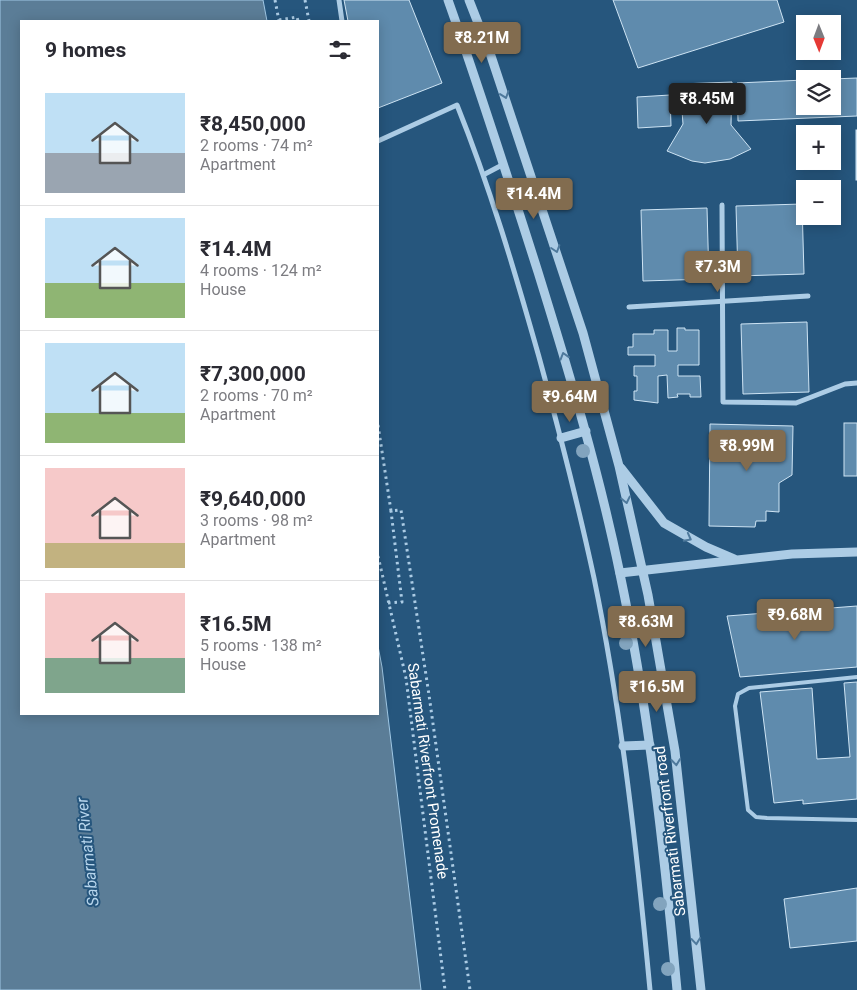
<!DOCTYPE html>
<html lang="en">
<head>
<meta charset="utf-8">
<style>
  :root { --surface:#fff; --page:#f2f2f3; --text:#2b2b33; --muted:#7c7c81; --line:#e1e1e2; --accent:#826c4f }
  body { margin:0; font-family:Roboto,sans-serif; background:var(--page); color:var(--text); height:100vh; display:flex; flex-direction:column; font-size:19px; white-space:nowrap }
  * { box-sizing:border-box; margin:0 }
  p { font-size:16px; color:var(--muted) }
  .icon { flex:none; width:28px; height:28px; fill:none; stroke:currentColor; stroke-width:2; stroke-linecap:round; stroke-linejoin:round }
  .map { position:relative; flex:1; overflow:hidden }
  .sheet { position:absolute; left:20px; top:20px; width:359px; height:695px; display:flex; flex-direction:column; background:var(--surface); border-radius:0px; box-shadow:0 2px 12px #0003 }
  .sheet>* { flex:none }
  .needle { width:32px; rotate:179deg }
  .fabs { position:absolute; left:796px; top:15px; display:grid; gap:10px }
  .fabs a { display:grid; place-items:center; width:45px; height:45px; border-radius:0px; background:var(--surface); box-shadow:0 2px 12px #0003; font-size:25px }
  .price { position:absolute; translate:-50% -42px; padding:0 11px; border-radius:5px; background:var(--accent); color:#fff; font-size:16px; line-height:32px; filter:drop-shadow(0 1px 2px #0008) }
  .price::after { content:''; position:absolute; left:50%; top:30px; width:15px; height:11px; margin-left:-8px; background:inherit; clip-path:polygon(0 0,100% 0,50% 100%) }
  .price.selected { background:#222; color:#fff }
  ul { padding:0; list-style:none }
  li { display:flex; align-items:center; gap:15px; height:125px; padding:0 25px }
  li+li { border-top:1px solid var(--line) }
  li span { display:grid; place-items:center; flex:none; width:140px; height:100px; border-radius:0px; color:#555 }
  li>.icon { margin-inline-start:auto }
  span .icon { width:60px; height:60px; fill:#fffc; stroke-width:1 }
  li b { font-size:21px }
  h2 { display:flex; justify-content:space-between; align-items:center; height:60px; padding:0 25px; font-size:21px }
  .map>svg:first-child { display:block }
</style>
</head>
<body>
<div class="map">
<svg width="857" height="990" viewBox="0 0 857 990">
  <rect width="100%" height="100%" fill="#26567d"/>
  <!-- water -->
  <path fill="#5b7d97" stroke="#a0c8e5" d="M0,0H263L267,21H21V714H378V646L382,667L421,990H0Z"/>
  <!-- building -->
  <g fill="#5f8bad" stroke="#cee4f4">
    <path d="M344,0H409L442,83L378,108V21H348Z"/>
    <path d="M613,0H777L784,22L638,68Z"/>
    <path d="M857,78V116L738,121L737,83L805,80V106H832V79Z"/>
    <path d="M732,82L731,125L751,149L730,159L705,163L692,161L667,151L683,124L680,84Z"/>
    <path d="M670,95L671,126L638,128L637,97Z"/>
    <rect x="856" y="130" width="1" height="50"/>
    <path d="M802,204L804,274L738,276L736,206Z"/>
    <path d="M707,208L709,279L643,281L641,210Z"/>
    <path d="M807,322L809,392L743,394L741,324Z"/>
    <path d="M677,328H685V330H699V365H678V376H700L701,397H690V394H677L678,397L668,398L667,375L658,376V403L634,400V391H637V376H634V366H655V355H628V347H633V334H654V330H668V351H677Z"/>
    <rect x="844" y="423" width="13" height="53"/>
    <path d="M710,424L793,426L792,475L779,483V512L766,511V521H756L755,527L709,526Z"/>
    <path d="M857,606V667L740,677L727,616Z"/>
    <path d="M857,682V799L803,804V800L774,803L760,692L812,688L817,759L850,757L844,683Z"/>
    <path d="M857,888V941L790,948L784,899Z"/>
  </g>
  <g fill="none" stroke-linecap="round" stroke-linejoin="round">
    <!-- path -->
    <g stroke="#accce5" stroke-width="3" stroke-dasharray="2.5 4" stroke-linecap="butt">
      <path d="M275,0L279,21"/>
      <path d="M305,0L309,21"/>
      <path d="M279,20L297,17L298,21"/>
      <path d="M378,425L391,511L401,510L429,695L470,990"/>
      <path d="M378,556L406,678L445,990"/>
      <path d="M388,603L402,602L391,511"/>
    </g>
    <!-- service -->
    <path stroke="#accce5" stroke-width="4" d="M857,677L749,688L738,694L735,706L748,810L756,817L767,818L857,820"/>
    <!-- minor -->
    <g stroke="#accce5" stroke-width="5">
      <path d="M339,0L342,21"/>
      <path d="M378,141L457,105C490,187 515,272 539,357C559,430 578,504 594,578C622,714 637,852 650,990"/>
      <path d="M485,174L504,164"/>
      <path d="M722,205L723,402L796,403L845,384L857,383"/>
      <path d="M629,307L808,296"/>
    </g>
    <!-- tertiary -->
    <g stroke="#accce5" stroke-width="9">
      <path d="M448,0C480,90 509,181 538,272C569,372 599,472 620,574C649,712 664,850 677,990"/>
      <path d="M469,0L491,56L583,333L619,466L648,595L675,751L701,990"/>
      <path d="M561,438L586,431"/>
      <path d="M621,468L664,523L706,547L734,559"/>
      <path d="M620,573L792,554L857,552"/>
      <path d="M623,746L650,745"/>
    </g>
  </g>
  <!-- trees -->
  <g fill="#82a4be">
    <circle cx="583" cy="451" r="7"/>
    <circle cx="626" cy="643" r="7"/>
    <circle cx="660" cy="904" r="7"/>
    <circle cx="668" cy="969" r="7"/>
  </g>
  <!-- one-way arrows -->
  <defs><path id="oneway-chevron" d="M-2-3.5L2.5 0L-2 3.5" fill="none" stroke-width="1.6" stroke-linecap="round" stroke-linejoin="round" transform="scale(1.25)"/></defs>
  <g stroke="#4e799c">
    <use href="#oneway-chevron" transform="translate(505 95) rotate(71)"/>
    <use href="#oneway-chevron" transform="translate(556 249) rotate(72)"/>
    <use href="#oneway-chevron" transform="translate(564 356) rotate(-107)"/>
    <use href="#oneway-chevron" transform="translate(626 500) rotate(78)"/>
    <use href="#oneway-chevron" transform="translate(688 538) rotate(28)"/>
    <use href="#oneway-chevron" transform="translate(676 762) rotate(84)"/>
    <use href="#oneway-chevron" transform="translate(696 941) rotate(84)"/>
  </g>
  <g text-anchor="middle" stroke-width="4" stroke-linejoin="round" paint-order="stroke">
    <!-- street labels -->
    <g font-size="15" fill="#fff" stroke="#26567d">
      <text transform="translate(428 771) rotate(82)" y="5">Sabarmati Riverfront Promenade</text>
      <text transform="translate(670 831) rotate(-97)" y="5">Sabarmati Riverfront road</text>
    </g>
    <!-- water labels -->
    <g font-size="16" font-style="italic" fill="#b7d5ec" stroke="#26567d">
      <text transform="translate(87 852) rotate(-96)" y="6">Sabarmati River</text>
    </g>
  </g>
</svg>
<div class="fabs">
<a><svg class="needle" viewBox="-14 -14 28 28"><path d="M0-13l5 13h-10z" fill="#e53935"/><path d="M0 13l5-13h-10z" fill="#7c7c81"/></svg></a>
<a><svg class="icon" aria-label="layers" viewBox="0 0 24 24"><path d="M12 4l9 5-9 5-9-5zM3 14l9 5 9-5"/></svg></a>
<a>+</a>
<a>−</a>
</div>
<b class="price" style="left:482px;top:64px">₹8.21M</b>
<b class="price selected" style="left:707px;top:125px">₹8.45M</b>
<b class="price" style="left:534px;top:220px">₹14.4M</b>
<b class="price" style="left:718px;top:293px">₹7.3M</b>
<b class="price" style="left:570px;top:423px">₹9.64M</b>
<b class="price" style="left:747px;top:472px">₹8.99M</b>
<b class="price" style="left:795px;top:641px">₹9.68M</b>
<b class="price" style="left:646px;top:648px">₹8.63M</b>
<b class="price" style="left:657px;top:713px">₹16.5M</b>
<section class="sheet">
<h2>9 homes<svg class="icon" aria-label="filters" viewBox="0 0 24 24"><path d="M4 7h16M4 17h16"/><circle cx="9" cy="7" r="2"/><circle cx="15" cy="17" r="2"/></svg></h2>
<ul>
<li><span style="background:linear-gradient(#bfe0f5 60%,#9aa5b1 0)"><svg class="icon" aria-label="home" viewBox="0 0 24 24"><path d="M3 11l9-7 9 7M6 9v11h12V9"/></svg></span><div><b>₹8,450,000</b><p>2 rooms · 74 m²</p><p>Apartment</p></div></li>
<li><span style="background:linear-gradient(#bfe0f5 65%,#8fb573 0)"><svg class="icon" aria-label="home" viewBox="0 0 24 24"><path d="M3 11l9-7 9 7M6 9v11h12V9"/></svg></span><div><b>₹14.4M</b><p>4 rooms · 124 m²</p><p>House</p></div></li>
<li><span style="background:linear-gradient(#bfe0f5 70%,#8fb573 0)"><svg class="icon" aria-label="home" viewBox="0 0 24 24"><path d="M3 11l9-7 9 7M6 9v11h12V9"/></svg></span><div><b>₹7,300,000</b><p>2 rooms · 70 m²</p><p>Apartment</p></div></li>
<li><span style="background:linear-gradient(#f6c9c9 75%,#c2b280 0)"><svg class="icon" aria-label="home" viewBox="0 0 24 24"><path d="M3 11l9-7 9 7M6 9v11h12V9"/></svg></span><div><b>₹9,640,000</b><p>3 rooms · 98 m²</p><p>Apartment</p></div></li>
<li><span style="background:linear-gradient(#f6c9c9 65%,#7fa58c 0)"><svg class="icon" aria-label="home" viewBox="0 0 24 24"><path d="M3 11l9-7 9 7M6 9v11h12V9"/></svg></span><div><b>₹16.5M</b><p>5 rooms · 138 m²</p><p>House</p></div></li>
</ul>
</section>
</div>
</body>
</html>
